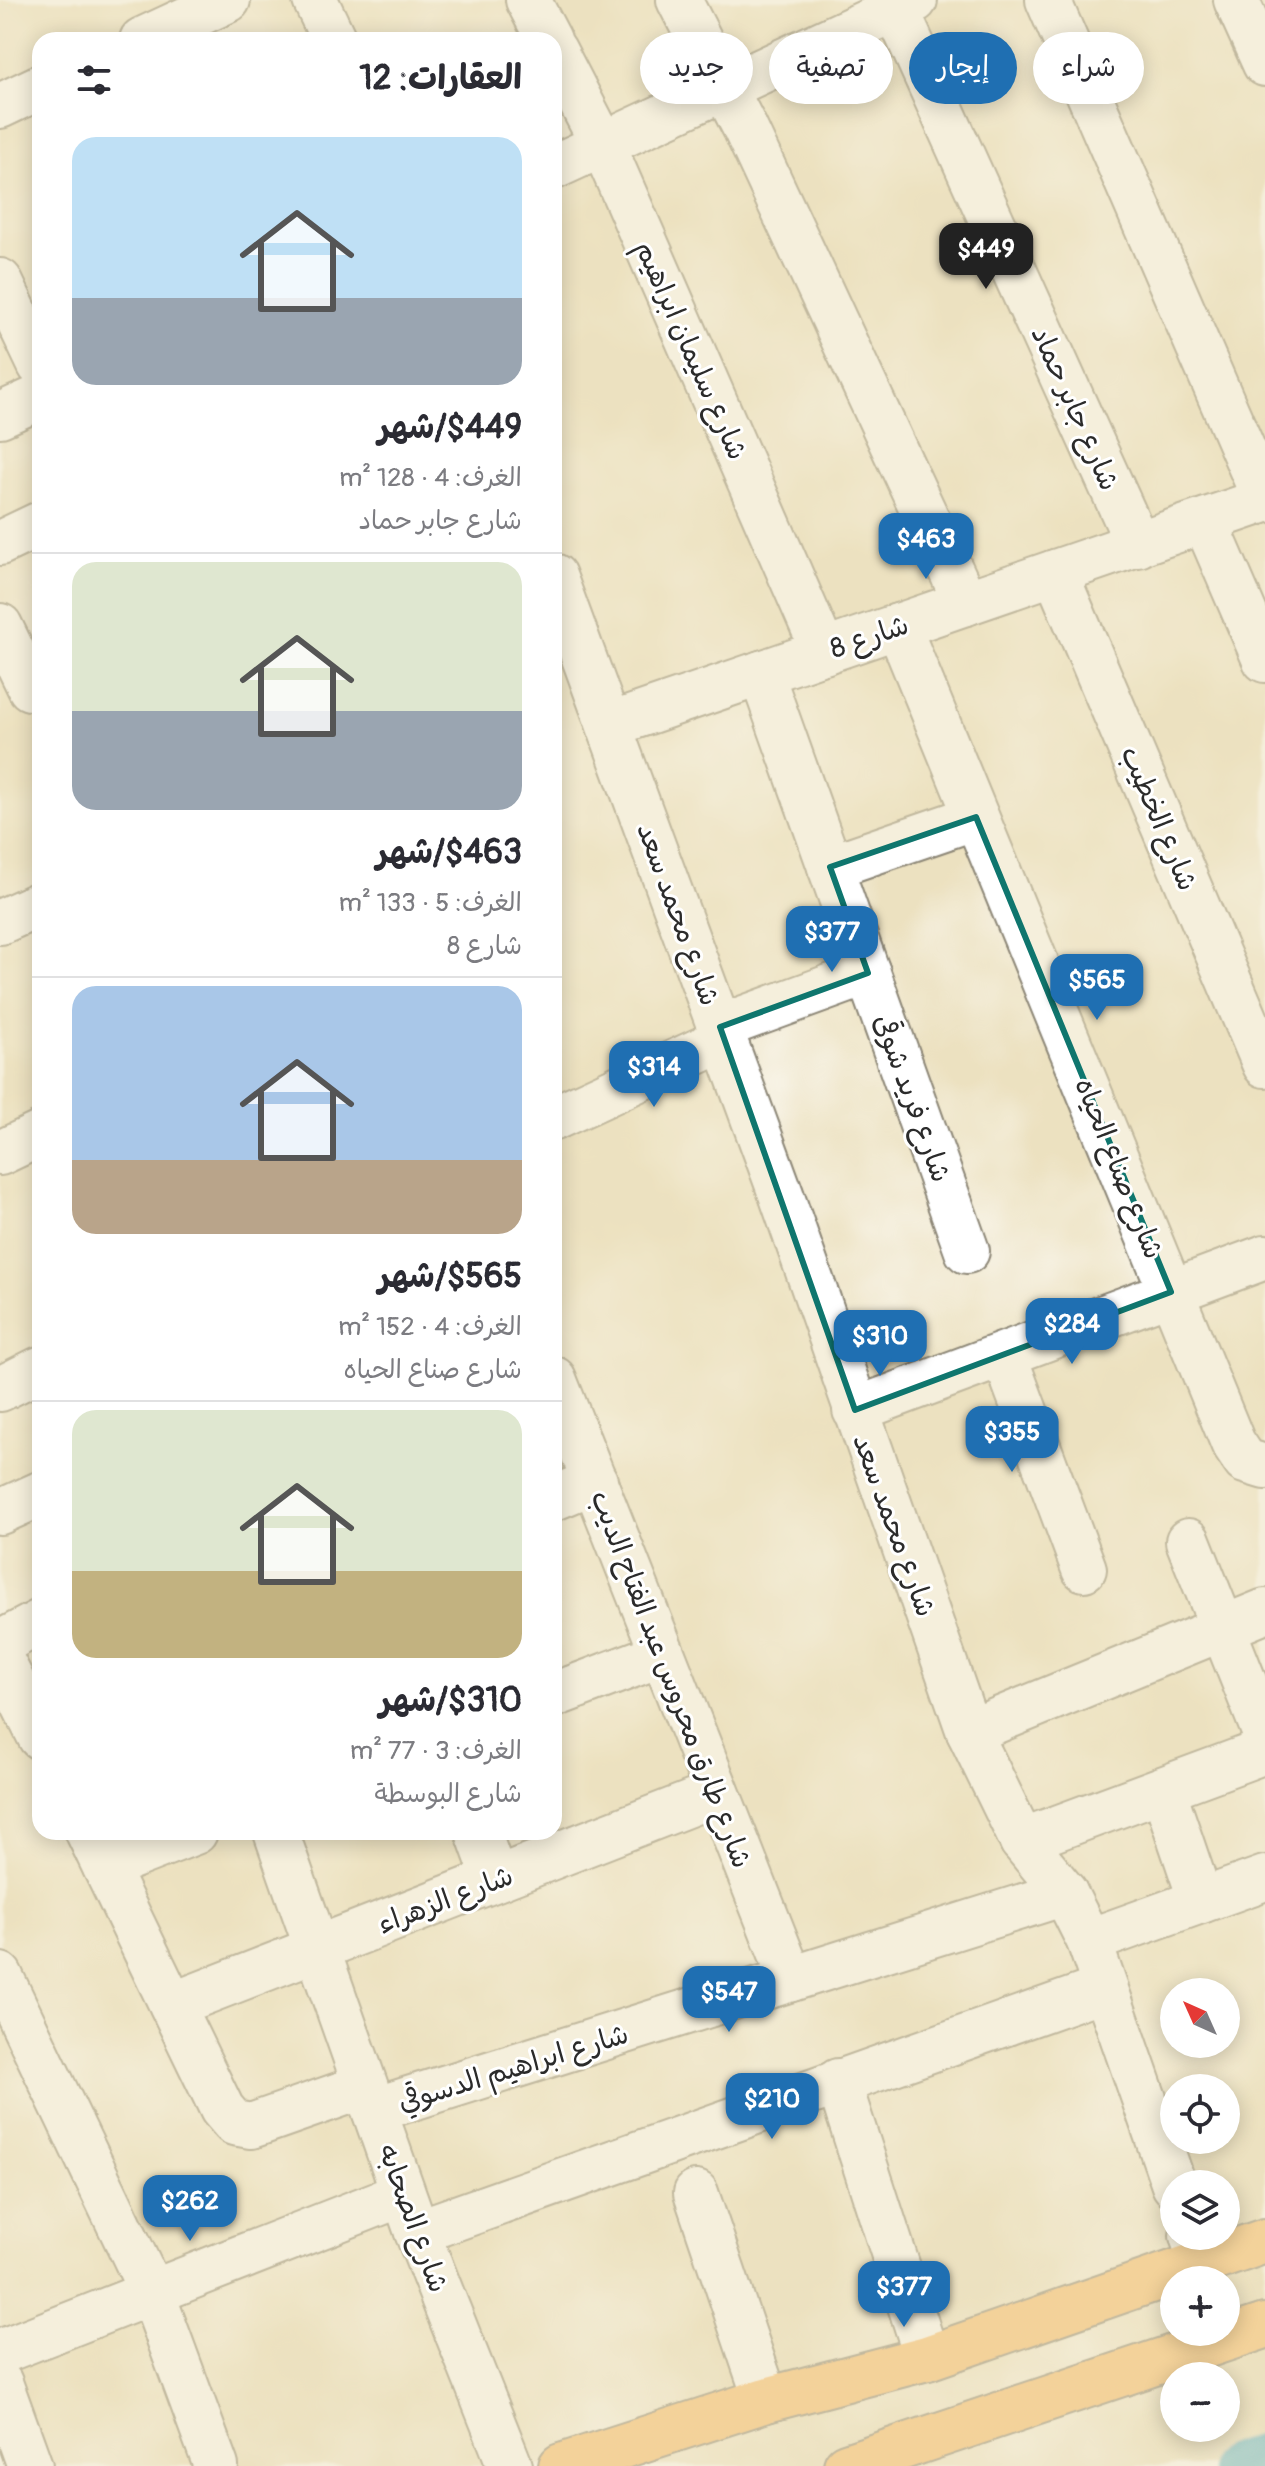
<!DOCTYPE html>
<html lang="ar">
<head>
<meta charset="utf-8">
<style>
  :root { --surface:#fff; --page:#f2f2f3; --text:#2b2b33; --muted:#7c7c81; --line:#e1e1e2; --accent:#1f6fb2 }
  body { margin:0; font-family:Pangolin,"Playpen Sans Arabic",sans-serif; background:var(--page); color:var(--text); direction:rtl; height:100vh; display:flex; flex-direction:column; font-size:30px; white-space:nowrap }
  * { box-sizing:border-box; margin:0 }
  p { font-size:26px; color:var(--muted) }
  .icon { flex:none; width:44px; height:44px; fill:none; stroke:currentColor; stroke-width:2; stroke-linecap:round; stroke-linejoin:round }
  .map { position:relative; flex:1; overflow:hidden; direction:ltr }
  .panel { position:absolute; left:32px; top:32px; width:530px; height:1808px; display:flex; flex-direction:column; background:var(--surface); border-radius:24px; box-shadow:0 4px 20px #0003; direction:rtl }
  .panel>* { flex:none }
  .guide { position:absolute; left:586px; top:32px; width:558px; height:72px; direction:rtl; display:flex; gap:16px }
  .needle { width:52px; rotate:315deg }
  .buttons { position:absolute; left:1160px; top:1978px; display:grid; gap:16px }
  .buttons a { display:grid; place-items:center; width:80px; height:80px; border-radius:50%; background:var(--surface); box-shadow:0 4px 20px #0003; font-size:40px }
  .price { position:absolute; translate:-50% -68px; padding:0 18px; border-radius:16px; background:var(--accent); color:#fff; font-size:26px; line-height:52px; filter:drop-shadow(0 2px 4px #0008) }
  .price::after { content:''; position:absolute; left:50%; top:48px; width:24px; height:18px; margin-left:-12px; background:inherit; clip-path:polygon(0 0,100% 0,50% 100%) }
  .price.active { background:#222; color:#fff }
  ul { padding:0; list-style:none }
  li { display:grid; align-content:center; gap:16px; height:424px; padding:0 40px }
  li+li { border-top:2px solid var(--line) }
  li span { display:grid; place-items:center; height:248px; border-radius:24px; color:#555 }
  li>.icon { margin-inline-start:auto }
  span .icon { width:144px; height:144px; fill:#fffc; stroke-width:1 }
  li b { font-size:34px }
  h2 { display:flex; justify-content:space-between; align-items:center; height:96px; padding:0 40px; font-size:34px }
  .pill { padding:0 28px; border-radius:36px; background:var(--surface); box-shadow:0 4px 20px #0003; font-size:28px; line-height:72px }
  .pill.active { background:var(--accent); color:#fff }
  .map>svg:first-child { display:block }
</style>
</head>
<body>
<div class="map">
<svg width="1265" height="2466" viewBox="0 0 1265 2466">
  <rect width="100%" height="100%" fill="#fff"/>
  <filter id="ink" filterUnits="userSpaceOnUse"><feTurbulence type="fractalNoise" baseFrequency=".0125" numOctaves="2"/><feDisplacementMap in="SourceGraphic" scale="16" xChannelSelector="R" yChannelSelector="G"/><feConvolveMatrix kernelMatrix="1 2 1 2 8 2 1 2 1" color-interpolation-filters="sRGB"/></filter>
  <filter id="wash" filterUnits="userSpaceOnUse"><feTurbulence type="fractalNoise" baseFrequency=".006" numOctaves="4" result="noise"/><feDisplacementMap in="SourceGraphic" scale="32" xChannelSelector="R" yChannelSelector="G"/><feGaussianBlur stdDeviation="1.8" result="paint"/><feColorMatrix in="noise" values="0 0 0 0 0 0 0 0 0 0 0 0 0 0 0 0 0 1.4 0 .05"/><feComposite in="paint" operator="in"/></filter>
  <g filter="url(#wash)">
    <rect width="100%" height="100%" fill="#ece1c0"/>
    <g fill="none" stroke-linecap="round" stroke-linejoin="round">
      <!-- canal -->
      <path stroke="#4aadc9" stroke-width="44" d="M1233,2466L1265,2454"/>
    </g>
  </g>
  <g filter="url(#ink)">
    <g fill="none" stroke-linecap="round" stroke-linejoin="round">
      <!-- minor casing -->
      <g stroke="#8c8676" stroke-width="48">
        <g id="minor">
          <path d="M315,0L334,40"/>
          <path d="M528,0L549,40"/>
          <path d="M679,0L745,128L966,603"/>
          <path d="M892,0L1138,545"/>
          <path d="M1048,0L1265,500"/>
          <path d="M1236,0L1265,64"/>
          <path d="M142,40L228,0"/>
          <path d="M554,50L603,145L824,652"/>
          <path d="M0,106L40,87"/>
          <path d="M554,167L915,0"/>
          <path d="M0,281L40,365"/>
          <path d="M0,415L40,397"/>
          <path d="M1205,521L1265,660"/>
          <path d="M0,543L40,524"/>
          <path d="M1055,572L1265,1065"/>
          <path d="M554,576L781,1194L969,1732L1022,1841L1065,1893L1089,1941L1174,2185"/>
          <path d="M0,626L30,688"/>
          <path d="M898,626L1233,1443L1245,1461L1265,1467"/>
          <path d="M761,673L967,1251"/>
          <path d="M610,725L1265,500"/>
          <path d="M830,867L976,817"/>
          <path d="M0,922L40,904"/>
          <path d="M720,1027L868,973"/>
          <path d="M554,1118L725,1039"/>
          <path d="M0,1153L40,1134"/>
          <path d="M1004,1355L1084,1569"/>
          <path d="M554,1379L791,1979"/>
          <path d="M0,1389L40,1369"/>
          <path d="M855,1410L1265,1257"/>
          <path d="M554,1498L595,1481"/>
          <path d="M0,1512L40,1494"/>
          <path d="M1188,1541L1265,1734"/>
          <path d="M0,1643L40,1622"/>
          <path d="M0,1657L40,1737"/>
          <path d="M554,1695L662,1654"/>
          <path d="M969,1732L1265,1611"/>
          <path d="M1163,1789L1201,1901"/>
          <path d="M88,1832L222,2109L234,2123L251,2126L365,2086"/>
          <path d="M276,1832L417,2232L510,2466"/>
          <path d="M478,1832L495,1879"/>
          <path d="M1022,1841L1265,1751"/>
          <path d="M105,1867L195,1832"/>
          <path d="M1089,1941L1265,1878"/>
          <path d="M0,1975L153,2295L216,2466"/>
          <path d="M172,2005L717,1793"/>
          <path d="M838,2081L927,2358"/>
          <path d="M374,2110L1065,1893"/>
          <path d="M696,2193L766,2400"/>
          <path d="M417,2232L1105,1988"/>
          <path d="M1192,2236L1202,2264"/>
          <path d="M0,2352L403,2194"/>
          <path d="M0,2383L30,2466"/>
        </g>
      </g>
      <!-- major casing -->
      <g stroke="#8c8676" stroke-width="48">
        <g id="major">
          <path d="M561,2466L766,2400L927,2358L1265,2241"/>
          <path d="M846,2466L1265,2326"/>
        </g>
      </g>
      <!-- minor -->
      <use href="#minor" stroke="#fff" stroke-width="44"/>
      <!-- major -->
      <use href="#major" stroke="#fbbe6e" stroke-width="44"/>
    </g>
  </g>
  <!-- marked area -->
  <path d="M0 0H1265V2466H0ZM976,817L1171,1292L855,1410L720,1027L868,973L830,867Z" fill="#ece1c0" fill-opacity=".55" fill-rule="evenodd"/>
  <path fill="none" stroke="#0f766e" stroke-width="6" stroke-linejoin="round" d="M976,817L1171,1292L855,1410L720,1027L868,973L830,867Z"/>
  <g text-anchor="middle" stroke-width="6" stroke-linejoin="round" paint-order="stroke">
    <!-- street labels -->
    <g font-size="28" fill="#2b2b2b" stroke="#fff">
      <text transform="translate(692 350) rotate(66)" y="10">شارع سليمان ابراهيم</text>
      <text transform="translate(1076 408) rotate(66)" y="10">شارع جابر حماد</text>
      <text transform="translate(869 636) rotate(-19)" y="10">شارع 8</text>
      <text transform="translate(1160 818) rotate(67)" y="10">شارع الخطيب</text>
      <text transform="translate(679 914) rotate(70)" y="10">شارع محمد سعد</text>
      <text transform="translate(913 1098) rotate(70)" y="10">شارع فريد شوقى</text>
      <text transform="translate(1120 1168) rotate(68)" y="10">شارع صناع الحياه</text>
      <text transform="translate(895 1525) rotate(70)" y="10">شارع محمد سعد</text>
      <text transform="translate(672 1679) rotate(69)" y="10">شارع طارق محروس عبد الفتاح الديب</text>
      <text transform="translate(445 1899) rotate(-21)" y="10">شارع الزهراء</text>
      <text transform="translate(513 2067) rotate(-17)" y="10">شارع ابراهيم الدسوقي</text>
      <text transform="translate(414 2218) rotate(70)" y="10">شارع الصحابه</text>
    </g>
  </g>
</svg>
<div class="buttons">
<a><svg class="needle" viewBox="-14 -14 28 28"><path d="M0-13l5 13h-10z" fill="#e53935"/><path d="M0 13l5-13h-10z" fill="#7c7c81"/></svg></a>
<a><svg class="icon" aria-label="locate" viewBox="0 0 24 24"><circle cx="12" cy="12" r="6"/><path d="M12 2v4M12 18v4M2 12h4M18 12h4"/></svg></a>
<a><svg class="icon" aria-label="layers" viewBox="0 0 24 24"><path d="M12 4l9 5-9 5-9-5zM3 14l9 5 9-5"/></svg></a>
<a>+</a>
<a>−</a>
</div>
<b class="price active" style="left:986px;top:291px">$449</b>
<b class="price" style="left:926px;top:581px">$463</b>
<b class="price" style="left:832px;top:974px">$377</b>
<b class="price" style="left:1097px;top:1022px">$565</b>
<b class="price" style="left:654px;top:1109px">$314</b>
<b class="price" style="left:1072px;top:1366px">$284</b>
<b class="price" style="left:880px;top:1378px">$310</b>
<b class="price" style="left:1012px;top:1474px">$355</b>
<b class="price" style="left:729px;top:2034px">$547</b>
<b class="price" style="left:772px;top:2141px">$210</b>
<b class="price" style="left:190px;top:2243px">$262</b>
<b class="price" style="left:904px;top:2329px">$377</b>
<div class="guide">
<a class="pill">شراء</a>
<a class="pill active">إيجار</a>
<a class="pill">تصفية</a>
<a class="pill">جديد</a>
</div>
<section class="panel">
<h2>العقارات: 12<svg class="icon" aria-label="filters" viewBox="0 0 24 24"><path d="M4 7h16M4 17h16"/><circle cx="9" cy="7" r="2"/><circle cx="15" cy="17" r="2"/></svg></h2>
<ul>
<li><span style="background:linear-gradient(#bfe0f5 65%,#9aa5b1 0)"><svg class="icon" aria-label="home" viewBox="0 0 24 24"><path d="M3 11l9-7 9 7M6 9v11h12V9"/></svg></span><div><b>$449/شهر</b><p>الغرف: 4 · 128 m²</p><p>شارع جابر حماد</p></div></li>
<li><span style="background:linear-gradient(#dfe7d0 60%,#9aa5b1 0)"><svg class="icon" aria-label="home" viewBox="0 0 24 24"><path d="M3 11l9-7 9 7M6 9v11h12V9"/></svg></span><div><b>$463/شهر</b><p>الغرف: 5 · 133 m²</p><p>شارع 8</p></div></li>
<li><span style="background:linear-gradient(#a9c7e8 70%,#b9a48a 0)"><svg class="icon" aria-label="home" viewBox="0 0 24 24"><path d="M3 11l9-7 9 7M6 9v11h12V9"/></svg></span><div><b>$565/شهر</b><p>الغرف: 4 · 152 m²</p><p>شارع صناع الحياه</p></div></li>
<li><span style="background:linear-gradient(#dfe7d0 65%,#c2b280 0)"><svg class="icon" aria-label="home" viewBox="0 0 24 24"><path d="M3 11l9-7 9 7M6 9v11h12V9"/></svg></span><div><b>$310/شهر</b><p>الغرف: 3 · 77 m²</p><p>شارع البوسطة</p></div></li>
</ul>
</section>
</div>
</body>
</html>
